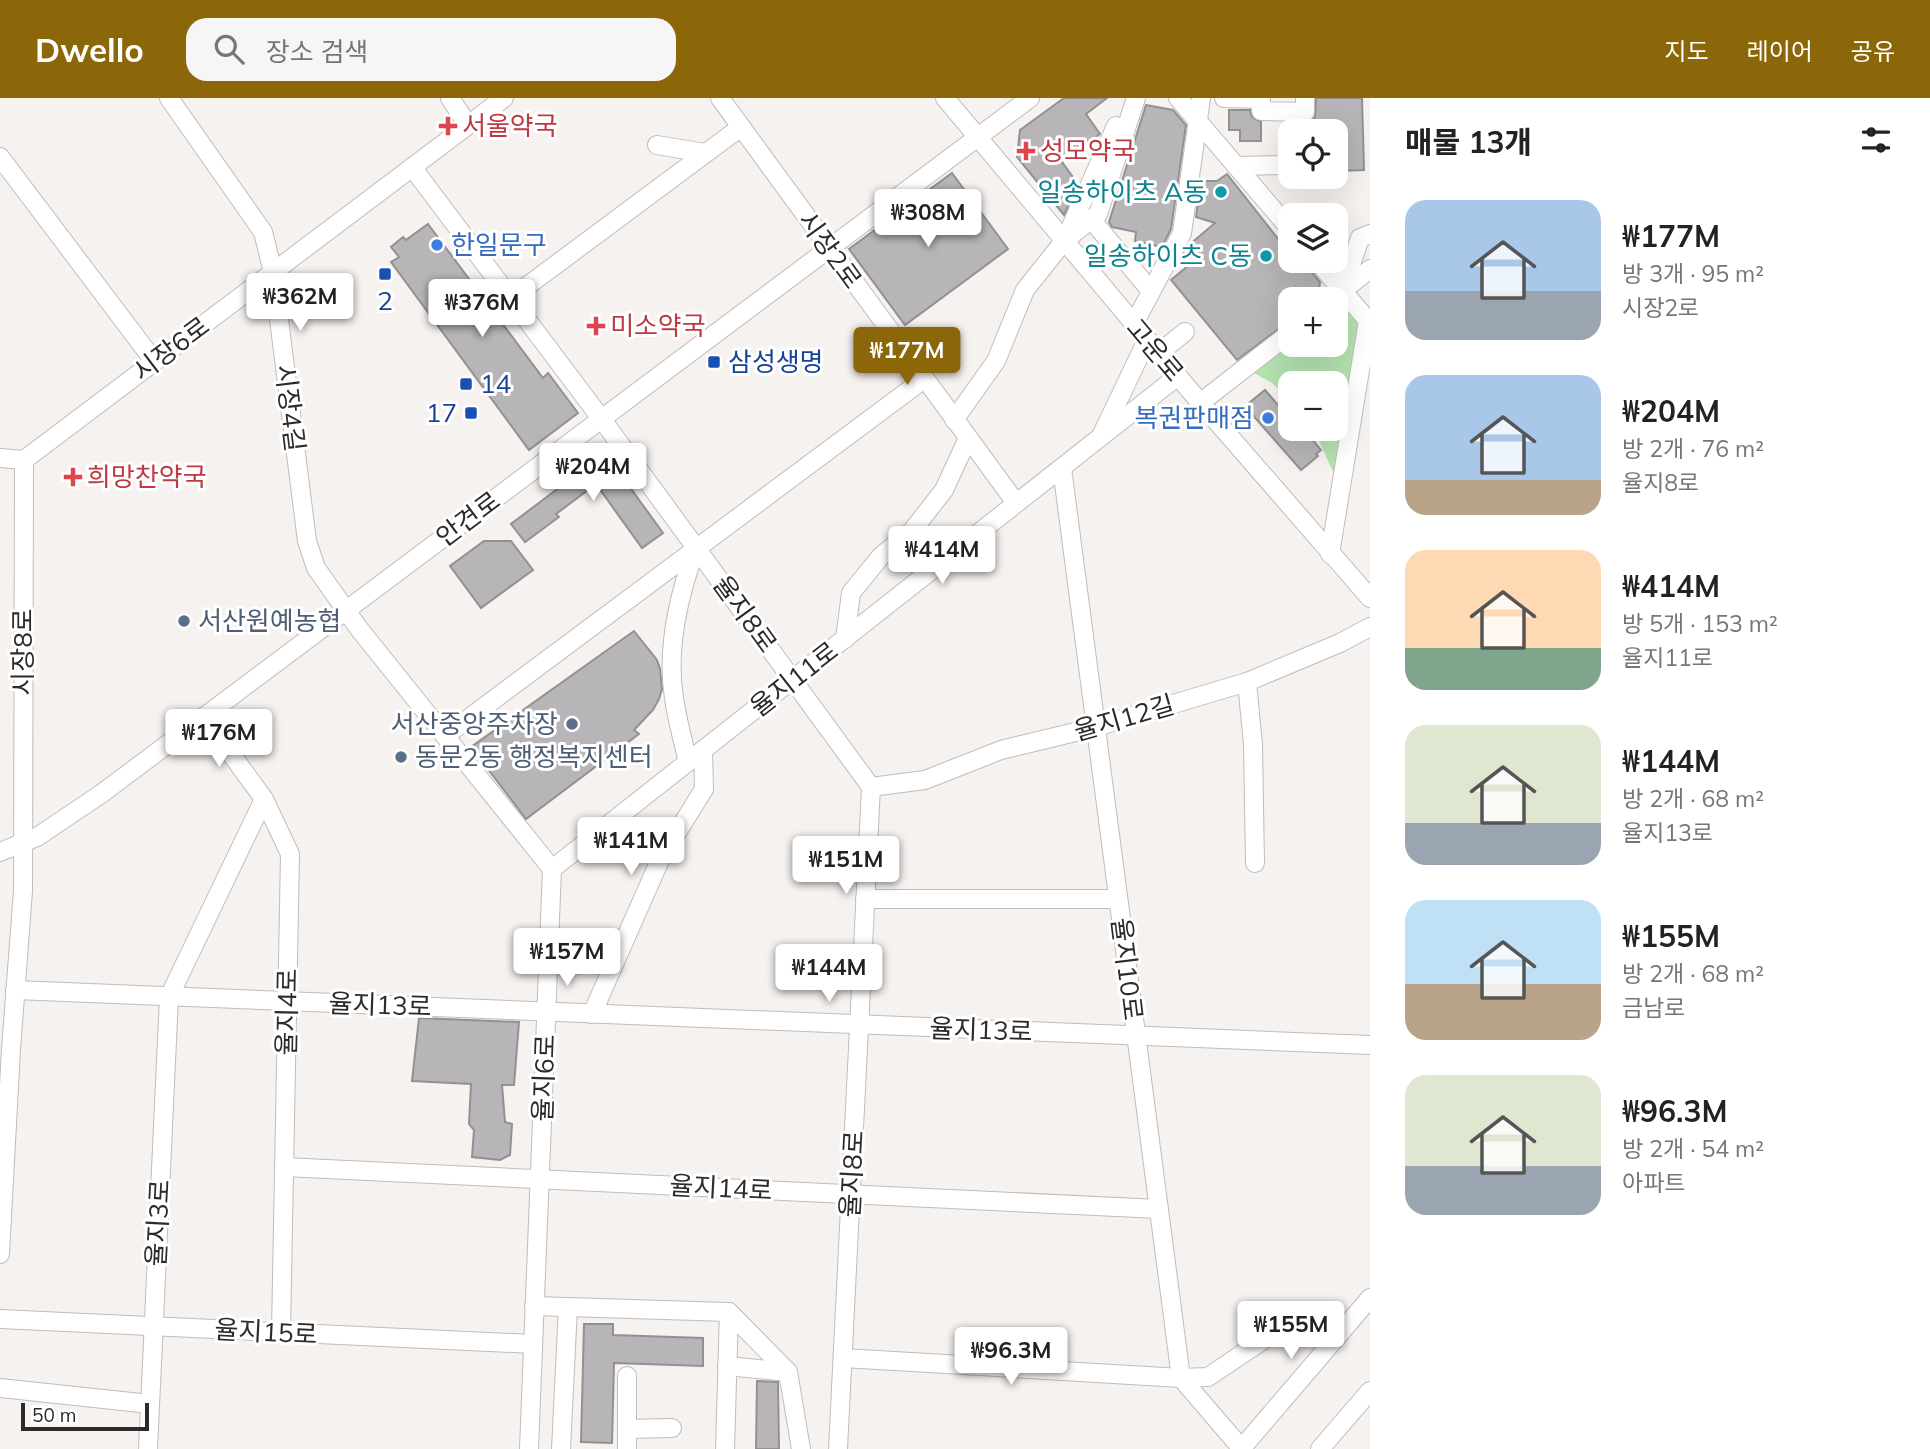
<!DOCTYPE html>
<html lang="ko">
<head>
<meta charset="utf-8">
<style>
  :root { --surface:#fff; --page:#f6f6f6; --text:#222; --muted:#767676; --accent:#8c6709 }
  body { margin:0; font-family:Mulish,"Noto Sans KR",sans-serif; background:var(--page); color:var(--text); height:100vh; display:flex; flex-direction:column; font-size:26px; white-space:nowrap }
  * { box-sizing:border-box; margin:0 }
  p { font-size:23px; color:var(--muted) }
  .icon { flex:none; width:38px; height:38px; fill:none; stroke:currentColor; stroke-width:2; stroke-linecap:round; stroke-linejoin:round }
  .map { position:relative; flex:1; overflow:hidden }
  .drawer { display:flex; flex-direction:column; background:var(--surface); width:560px }
  .drawer>* { flex:none }
  .controls { position:absolute; left:1278px; top:21px; display:grid; gap:14px }
  .controls a { display:grid; place-items:center; width:70px; height:70px; border-radius:14px; background:var(--surface); box-shadow:0 7px 28px #0002; font-size:35px }
  .scale { position:absolute; left:21px; bottom:18px; width:128px; box-sizing:border-box; padding-left:7px; border:4px solid #2c2a2a; border-top:0; font-size:19px; line-height:24px; white-space:nowrap; color:#2c2a2a; -webkit-text-stroke:5px #fff; paint-order:stroke }
  .price { position:absolute; translate:-50% -60px; padding:0 16px; border-radius:7px; background:#fff; color:#222; font-size:23px; line-height:46px; filter:drop-shadow(0 2px 4px #0008) }
  .price::after { content:''; position:absolute; left:50%; top:42px; width:21px; height:16px; margin-left:-10px; background:inherit; clip-path:polygon(0 0,100% 0,50% 100%) }
  .price.current { background:var(--accent); color:#fff }
  ul { padding:0; list-style:none }
  li { display:flex; align-items:center; gap:21px; height:175px; padding:0 35px }
  li span { display:grid; place-items:center; flex:none; width:196px; height:140px; border-radius:21px; color:#555 }
  li>.icon { margin-inline-start:auto }
  span .icon { width:84px; height:84px; fill:#fffc; stroke-width:1 }
  li b { font-size:30px }
  h2 { display:flex; justify-content:space-between; align-items:center; height:84px; padding:0 35px; font-size:30px }
  header { display:flex; align-items:center; gap:42px; box-sizing:border-box; height:98px; padding:0 35px; background:var(--accent); color:#fff }
  header strong { font-size:33px }
  nav { display:flex; gap:38px; margin-inline-start:auto; font-size:24px }
  .search { width:490px; height:63px; background:var(--page); display:flex; align-items:center; gap:18px; box-sizing:border-box; padding:0 24px; border-radius:21px; color:var(--muted); font-size:26px }
  main { display:flex; flex:1; min-height:0 }
  .map>svg:first-child { display:block }
</style>
</head>
<body>
<header>
<strong>Dwello</strong>
<div class="search"><svg class="icon" aria-label="search" viewBox="0 0 24 24"><circle cx="10" cy="10" r="6"/><path d="M15 15l6 6"/></svg>장소 검색</div>
<nav><a>지도</a><a>레이어</a><a>공유</a></nav>
</header>
<main>
<div class="map">
<svg width="1370" height="1351" viewBox="0 0 1370 1351">
  <rect width="100%" height="100%" fill="#f6f2f0"/>
  <!-- green -->
  <path fill="#b5e3b0" d="M1338,207L1350,212L1359,224L1334,376L1318,341L1310,331H1335V285H1290V302L1272,285L1252,274L1290,244V247H1335V209Z"/>
  <!-- building -->
  <g fill="#b8b5b9" stroke="#939094" stroke-width="2">
    <path d="M1064,0H1107L1086,16L1100,36L1062,64L1078,86L1064,117L1017,59L1020,32Z"/>
    <path d="M1316,0H1362L1364,72L1337,73L1335,33H1299V25L1310,24L1315,19Z"/>
    <path d="M1146,7L1173,12L1186,27L1171,131L1162,149L1135,143L1136,134L1112,129L1109,124Z"/>
    <path d="M1229,12H1250L1252,19L1261,24V43H1240V32H1229Z"/>
    <path d="M952,75L1008,151L905,227L849,151Z"/>
    <path d="M1227,76L1290,156V169L1309,171L1320,184L1318,201H1286L1288,224L1237,262L1171,182L1200,158L1184,155L1188,148L1215,125L1196,119L1201,83H1217Z"/>
    <path d="M428,126L543,280L548,275L578,315L529,352L391,164L399,159L391,149L403,139L406,142Z"/>
    <path d="M1265,292L1290,321V331H1297L1304,339L1308,336L1321,352L1316,356L1318,358L1301,372L1250,314L1249,305Z"/>
    <path d="M597,361L619,363L621,366L616,370L663,435L642,450L596,386L556,416L559,419L525,444L511,426Z"/>
    <path d="M484,443H511L533,472L481,510L450,468Z"/>
    <path d="M634,533L657,562L660,571L662,591L659,601L653,612L634,632L639,636L526,721L471,649Z"/>
    <path d="M419,920L519,924L514,987H502L505,1024L512,1026L510,1057L500,1062L472,1059L474,1032L469,1026L471,986L412,983Z"/>
    <path d="M584,1226H613V1237L703,1240V1268L614,1265L612,1345L581,1344Z"/>
    <path d="M757,1283L778,1284L779,1351H756Z"/>
  </g>
  <g fill="none" stroke-linecap="round" stroke-linejoin="round">
    <!-- minor casing -->
    <g stroke="#c0bcba" stroke-width="20">
      <g id="minor">
        <path d="M169,0L263,134L273,174L307,443L316,470L360,532L552,771L529,1351"/>
        <path d="M450,0L468,27"/>
        <path d="M720,0L1016,405"/>
        <path d="M945,0L1192,295L1370,500"/>
        <path d="M1178,0L1290,131"/>
        <path d="M1224,0L1261,1V13L1305,14V0"/>
        <path d="M657,47L705,55"/>
        <path d="M0,59L154,263"/>
        <path d="M1236,68L1290,67"/>
        <path d="M412,69L609,331L871,689L838,1351"/>
        <path d="M1091,121L1150,192"/>
        <path d="M1066,140L1116,28"/>
        <path d="M1317,163L1370,225"/>
        <path d="M1342,193L1360,140L1370,136"/>
        <path d="M511,200L741,29"/>
        <path d="M1332,201L1370,171"/>
        <path d="M1134,226L1182,135L1201,0"/>
        <path d="M1159,255L1185,234"/>
        <path d="M1200,305L1290,235"/>
        <path d="M954,322L996,263L1025,192L1064,143L1098,116L1136,0"/>
        <path d="M1103,334L1147,242"/>
        <path d="M0,360L24,362L504,0"/>
        <path d="M1062,370L1181,1280L1242,1351"/>
        <path d="M1330,456L1368,223"/>
        <path d="M845,541L851,495L881,458L912,433L944,392L968,340"/>
        <path d="M1247,584L1253,647L1255,765"/>
        <path d="M204,619L264,701L290,756L281,1234"/>
        <path d="M445,638L924,281"/>
        <path d="M688,664C683,643 677,621 674,600C666,550 679,496 696,450"/>
        <path d="M871,689L925,682L1001,652L1096,629L1247,584L1340,545L1370,529"/>
        <path d="M0,754L37,739L101,696L1030,0"/>
        <path d="M552,771L1178,278"/>
        <path d="M865,801H1118"/>
        <path d="M15,892L1370,947"/>
        <path d="M592,916L660,762L704,691L703,652"/>
        <path d="M284,1069L1159,1111"/>
        <path d="M0,1156L11,951L23,793L24,362"/>
        <path d="M534,1208L729,1214L725,1351"/>
        <path d="M729,1214L788,1274L801,1351"/>
        <path d="M0,1221L533,1246"/>
        <path d="M843,1260L1181,1280L1208,1279L1305,1214"/>
        <path d="M727,1268L788,1274"/>
        <path d="M0,1290L150,1306"/>
        <path d="M627,1331L672,1330"/>
        <path d="M148,1351L169,899L264,701"/>
        <path d="M561,1351L568,1209"/>
        <path d="M627,1351V1278"/>
        <path d="M1241,1351L1370,1200"/>
        <path d="M1320,1351L1370,1293"/>
      </g>
    </g>
    <!-- minor -->
    <use href="#minor" stroke="#fff" stroke-width="18"/>
  </g>
  <!-- markers -->
  <g fill="#e0444e" stroke="#fff" stroke-width="2.5">
    <path d="M444.5 17.5h7v7h7v7h-7v7h-7v-7h-7v-7h7z"/>
    <path d="M1022.5 42.5h7v7h7v7h-7v7h-7v-7h-7v-7h7z"/>
    <path d="M592.5 217.5h7v7h7v7h-7v7h-7v-7h-7v-7h7z"/>
    <path d="M69.5 368.5h7v7h7v7h-7v7h-7v-7h-7v-7h7z"/>
  </g>
  <g fill="#0f9aa8" stroke="#fff" stroke-width="2.5">
    <circle cx="1221" cy="94" r="7"/>
    <circle cx="1266" cy="158" r="7"/>
  </g>
  <g fill="#3f7fe0" stroke="#fff" stroke-width="2.5">
    <circle cx="437" cy="147" r="7"/>
    <circle cx="1268" cy="320" r="7"/>
  </g>
  <g fill="#1a4fb4" stroke="#fff" stroke-width="2.5">
    <rect x="378" y="169" width="14" height="14" rx="3.5"/>
    <rect x="707" y="257" width="14" height="14" rx="3.5"/>
    <rect x="459" y="279" width="14" height="14" rx="3.5"/>
    <rect x="464" y="308" width="14" height="14" rx="3.5"/>
  </g>
  <g fill="#5c6f8a" stroke="#fff" stroke-width="2.5">
    <circle cx="184" cy="523" r="7"/>
    <circle cx="572" cy="626" r="7"/>
    <circle cx="401" cy="659" r="7"/>
  </g>
  <g text-anchor="middle" stroke-width="6" stroke-linejoin="round" paint-order="stroke">
    <!-- health labels -->
    <g font-size="26" fill="#be3a42" stroke="#fff" text-anchor="start">
      <text x="462" y="37">서울약국</text>
      <text x="1040" y="62">성모약국</text>
      <text x="610" y="237">미소약국</text>
      <text x="87" y="388">희망찬약국</text>
    </g>
    <!-- culture labels -->
    <g font-size="26" fill="#0d838f" stroke="#fff" text-anchor="end">
      <text x="1207" y="103">일송하이츠 A동</text>
      <text x="1252" y="167">일송하이츠 C동</text>
    </g>
    <!-- shop labels -->
    <g font-size="26" fill="#366cbe" stroke="#fff" text-anchor="start">
      <text x="451" y="156">한일문구</text>
      <text x="1254" y="329" text-anchor="end">복권판매점</text>
    </g>
    <!-- street labels -->
    <g font-size="26" fill="#2c2a2a" stroke="#fff">
      <text transform="translate(830 152) rotate(54)" y="9">시장2로</text>
      <text transform="translate(171 251) rotate(-37)" y="9">시장6로</text>
      <text transform="translate(1155 252) rotate(50)" y="9">고운로</text>
      <text transform="translate(290 310) rotate(83)" y="9">시장4길</text>
      <text transform="translate(468 421) rotate(-37)" y="9">안견로</text>
      <text transform="translate(745 516) rotate(54)" y="9">율지8로</text>
      <text transform="translate(23 554) rotate(-90)" y="9">시장8로</text>
      <text transform="translate(794 581) rotate(-38)" y="9">율지11로</text>
      <text transform="translate(1124 620) rotate(-16)" y="9">율지12길</text>
      <text transform="translate(1127 871) rotate(83)" y="9">율지10로</text>
      <text transform="translate(380 907) rotate(2)" y="9">율지13로</text>
      <text transform="translate(287 914) rotate(-89)" y="9">율지4로</text>
      <text transform="translate(981 932) rotate(2)" y="9">율지13로</text>
      <text transform="translate(544 980) rotate(-88)" y="9">율지6로</text>
      <text transform="translate(852 1076) rotate(-87)" y="9">율지8로</text>
      <text transform="translate(721 1090) rotate(3)" y="9">율지14로</text>
      <text transform="translate(158 1125) rotate(-87)" y="9">율지3로</text>
      <text transform="translate(266 1234) rotate(3)" y="9">율지15로</text>
    </g>
    <!-- transit labels -->
    <g font-size="26" fill="#164399" stroke="#fff" text-anchor="start">
      <text x="385" y="212" text-anchor="middle">2</text>
      <text x="728" y="273">삼성생명</text>
      <text x="480" y="295">14</text>
      <text x="457" y="324" text-anchor="end">17</text>
    </g>
    <!-- service labels -->
    <g font-size="26" fill="#4e5e75" stroke="#fff" text-anchor="start">
      <text x="198" y="532">서산원예농협</text>
      <text x="558" y="635" text-anchor="end">서산중앙주차장</text>
      <text x="415" y="668">동문2동 행정복지센터</text>
    </g>
  </g>
</svg>
<div class="controls">
<a><svg class="icon" aria-label="locate" viewBox="0 0 24 24"><circle cx="12" cy="12" r="6"/><path d="M12 2v4M12 18v4M2 12h4M18 12h4"/></svg></a>
<a><svg class="icon" aria-label="layers" viewBox="0 0 24 24"><path d="M12 4l9 5-9 5-9-5zM3 14l9 5 9-5"/></svg></a>
<a>+</a>
<a>−</a>
</div>
<div class="scale">50 m</div>
<b class="price" style="left:928px;top:151px">₩308M</b>
<b class="price" style="left:300px;top:235px">₩362M</b>
<b class="price" style="left:482px;top:241px">₩376M</b>
<b class="price current" style="left:907px;top:289px">₩177M</b>
<b class="price" style="left:593px;top:405px">₩204M</b>
<b class="price" style="left:942px;top:488px">₩414M</b>
<b class="price" style="left:219px;top:671px">₩176M</b>
<b class="price" style="left:631px;top:779px">₩141M</b>
<b class="price" style="left:846px;top:798px">₩151M</b>
<b class="price" style="left:567px;top:890px">₩157M</b>
<b class="price" style="left:829px;top:906px">₩144M</b>
<b class="price" style="left:1291px;top:1263px">₩155M</b>
<b class="price" style="left:1011px;top:1289px">₩96.3M</b>
</div>
<section class="drawer">
<h2>매물 13개<svg class="icon" aria-label="filters" viewBox="0 0 24 24"><path d="M4 7h16M4 17h16"/><circle cx="9" cy="7" r="2"/><circle cx="15" cy="17" r="2"/></svg></h2>
<ul>
<li><span style="background:linear-gradient(#a9c7e8 65%,#9aa5b1 0)"><svg class="icon" aria-label="home" viewBox="0 0 24 24"><path d="M3 11l9-7 9 7M6 9v11h12V9"/></svg></span><div><b>₩177M</b><p>방 3개 · 95 m²</p><p>시장2로</p></div></li>
<li><span style="background:linear-gradient(#a9c7e8 75%,#b9a48a 0)"><svg class="icon" aria-label="home" viewBox="0 0 24 24"><path d="M3 11l9-7 9 7M6 9v11h12V9"/></svg></span><div><b>₩204M</b><p>방 2개 · 76 m²</p><p>율지8로</p></div></li>
<li><span style="background:linear-gradient(#ffd9b3 70%,#7fa58c 0)"><svg class="icon" aria-label="home" viewBox="0 0 24 24"><path d="M3 11l9-7 9 7M6 9v11h12V9"/></svg></span><div><b>₩414M</b><p>방 5개 · 153 m²</p><p>율지11로</p></div></li>
<li><span style="background:linear-gradient(#dfe7d0 70%,#9aa5b1 0)"><svg class="icon" aria-label="home" viewBox="0 0 24 24"><path d="M3 11l9-7 9 7M6 9v11h12V9"/></svg></span><div><b>₩144M</b><p>방 2개 · 68 m²</p><p>율지13로</p></div></li>
<li><span style="background:linear-gradient(#bfe0f5 60%,#b9a48a 0)"><svg class="icon" aria-label="home" viewBox="0 0 24 24"><path d="M3 11l9-7 9 7M6 9v11h12V9"/></svg></span><div><b>₩155M</b><p>방 2개 · 68 m²</p><p>금남로</p></div></li>
<li><span style="background:linear-gradient(#dfe7d0 65%,#9aa5b1 0)"><svg class="icon" aria-label="home" viewBox="0 0 24 24"><path d="M3 11l9-7 9 7M6 9v11h12V9"/></svg></span><div><b>₩96.3M</b><p>방 2개 · 54 m²</p><p>아파트</p></div></li>
</ul>
</section>
</main>
</body>
</html>
